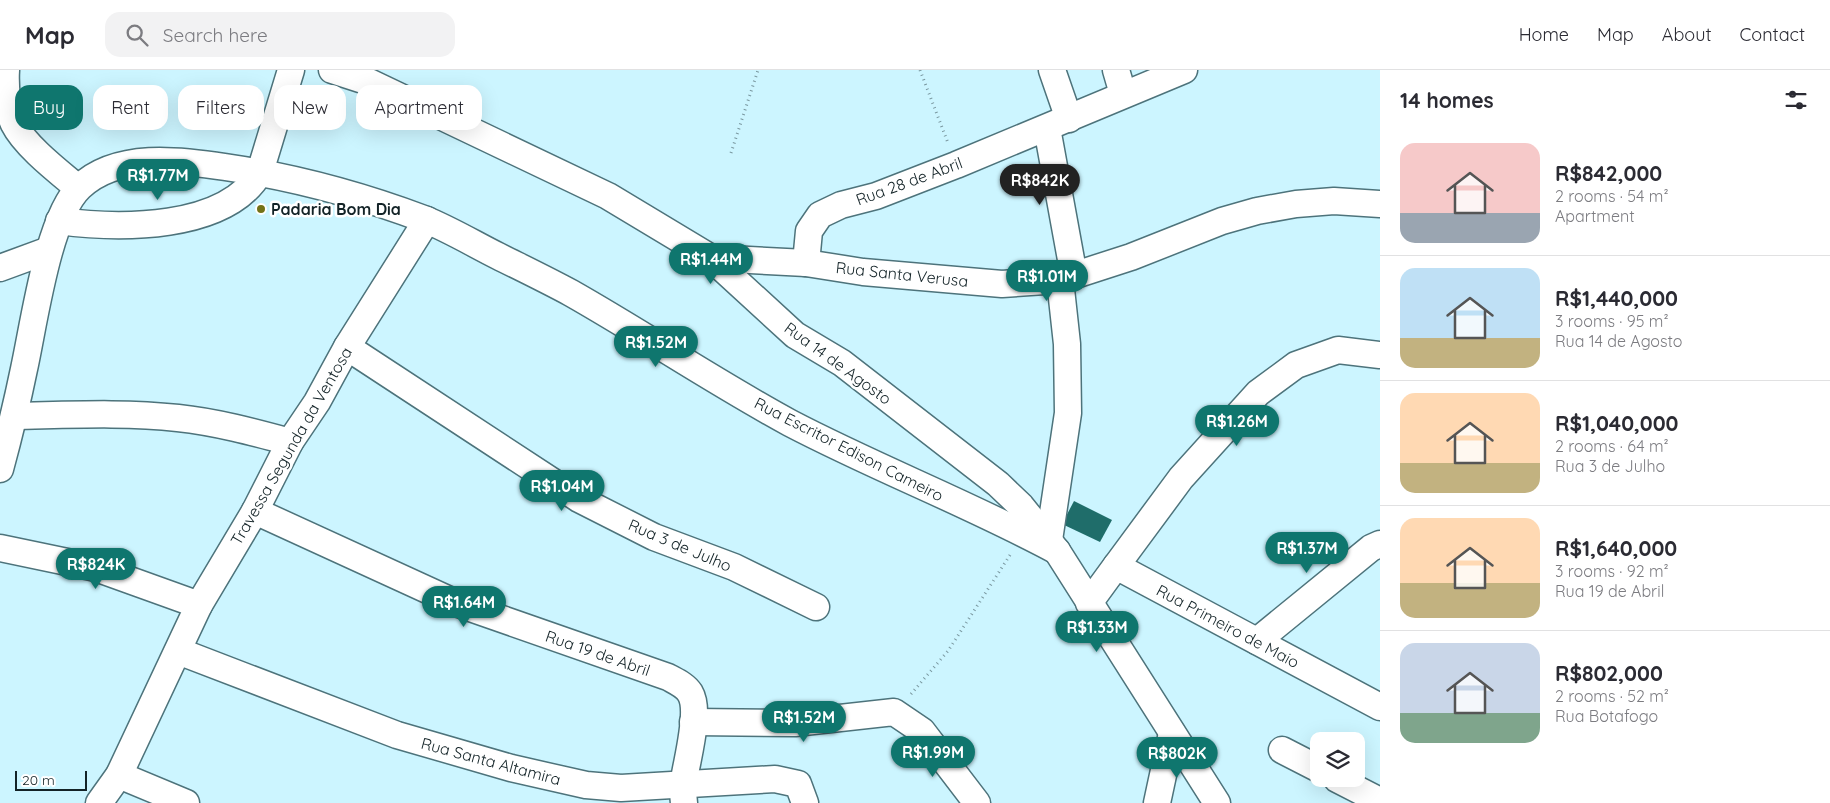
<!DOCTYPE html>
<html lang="en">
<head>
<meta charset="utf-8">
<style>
  :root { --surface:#fff; --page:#f2f2f3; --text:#2b2b33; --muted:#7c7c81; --line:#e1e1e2; --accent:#0f766e }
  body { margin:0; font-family:Quicksand,sans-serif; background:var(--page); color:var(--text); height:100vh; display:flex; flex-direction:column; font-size:19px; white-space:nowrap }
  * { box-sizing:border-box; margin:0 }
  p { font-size:16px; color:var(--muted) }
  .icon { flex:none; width:28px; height:28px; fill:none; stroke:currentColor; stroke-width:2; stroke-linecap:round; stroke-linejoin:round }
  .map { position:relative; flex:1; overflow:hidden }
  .sheet { display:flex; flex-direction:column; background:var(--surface); width:450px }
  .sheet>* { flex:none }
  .hud { position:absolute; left:15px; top:15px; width:475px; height:45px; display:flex; gap:10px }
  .buttons { position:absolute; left:1310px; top:662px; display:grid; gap:10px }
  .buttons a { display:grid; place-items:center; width:55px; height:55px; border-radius:10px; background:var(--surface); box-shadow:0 5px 20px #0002; font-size:25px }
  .scale { position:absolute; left:15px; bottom:12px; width:72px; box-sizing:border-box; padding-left:5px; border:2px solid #132327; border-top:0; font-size:14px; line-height:18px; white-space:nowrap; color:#132327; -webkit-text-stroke:4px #fff; paint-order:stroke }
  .price { position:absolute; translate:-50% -42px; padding:0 11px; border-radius:18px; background:var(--accent); color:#fff; font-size:16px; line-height:32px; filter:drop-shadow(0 1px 2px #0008) }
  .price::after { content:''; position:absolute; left:50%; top:30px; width:15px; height:11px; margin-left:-8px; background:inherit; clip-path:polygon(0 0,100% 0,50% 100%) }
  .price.selected { background:#222; color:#fff }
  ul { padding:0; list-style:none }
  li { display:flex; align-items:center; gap:15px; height:125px; padding:0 20px }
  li+li { border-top:1px solid var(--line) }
  li span { display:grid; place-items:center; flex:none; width:140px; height:100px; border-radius:15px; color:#555 }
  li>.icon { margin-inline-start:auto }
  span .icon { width:60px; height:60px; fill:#fffc; stroke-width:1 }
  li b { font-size:21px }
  h2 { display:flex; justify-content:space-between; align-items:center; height:60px; padding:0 20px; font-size:21px }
  .chip { padding:0 18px; border-radius:15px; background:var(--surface); box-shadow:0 5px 20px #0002; font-size:18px; line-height:45px }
  .chip.selected { background:var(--accent); color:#fff }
  header { display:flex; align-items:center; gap:30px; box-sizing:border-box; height:70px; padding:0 25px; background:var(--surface); border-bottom:1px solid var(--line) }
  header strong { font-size:24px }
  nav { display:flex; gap:28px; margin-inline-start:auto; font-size:18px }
  .search { width:350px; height:45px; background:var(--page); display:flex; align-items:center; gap:12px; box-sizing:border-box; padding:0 18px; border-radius:15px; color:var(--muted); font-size:19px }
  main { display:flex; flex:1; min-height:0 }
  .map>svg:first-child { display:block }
</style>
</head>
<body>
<header>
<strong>Map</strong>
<div class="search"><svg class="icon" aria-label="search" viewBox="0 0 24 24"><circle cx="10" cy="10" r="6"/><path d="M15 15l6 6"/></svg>Search here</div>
<nav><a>Home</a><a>Map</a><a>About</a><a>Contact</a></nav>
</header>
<main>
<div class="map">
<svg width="1380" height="733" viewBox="0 0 1380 733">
  <rect width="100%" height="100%" fill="#ccf5ff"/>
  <!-- building -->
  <path fill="#1f6d6a" d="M1074,431L1112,450L1100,472L1062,454Z"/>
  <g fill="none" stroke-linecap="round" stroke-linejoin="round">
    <!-- minor casing -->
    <g stroke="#4d737b" stroke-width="29">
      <g id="minor">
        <path d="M6,0C5,16 7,39 14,54C25,76 59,102 78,118"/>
        <path d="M332,0L369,12L608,126L711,188L795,265L842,293L998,414L1021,436L1057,481L1217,733"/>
        <path d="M1052,0L1069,49"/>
        <path d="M1116,0L1123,24"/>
        <path d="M1047,58L1074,206"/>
        <path d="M59,151C118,159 226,161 260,102L291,0"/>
        <path d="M711,188L806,193L863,202L1002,214L1060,210L1131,187L1222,151L1257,141L1296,134L1334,131L1380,134"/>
        <path d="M806,193L809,161L820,145L841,135L876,126L956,95L1184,0"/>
        <path d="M0,198L49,180"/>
        <path d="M347,277L579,429L654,467L734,497L816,537"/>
        <path d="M14,346C69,345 124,342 178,348C216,352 253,362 290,372"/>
        <path d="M0,399C9,366 17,333 24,299C34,254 48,147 80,117C117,82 179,90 225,97C293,107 360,125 424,149C449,159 474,174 498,186C522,198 547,210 571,223C645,265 716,313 790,353C878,399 970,434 1057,481"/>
        <path d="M255,441L456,533L668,607C675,611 685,615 690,623C701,641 687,689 684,710C683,717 683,725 684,733"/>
        <path d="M1049,470L1068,343L1067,274L1060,210"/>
        <path d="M0,478L96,498L199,535"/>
        <path d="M1116,496L1181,408L1258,323L1296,295L1338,280L1380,285"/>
        <path d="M1089,533L1116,496L1380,637"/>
        <path d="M1257,571L1371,478L1380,474"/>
        <path d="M178,581L397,665L511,698L586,715L621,718L775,709L798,714L805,733"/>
        <path d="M693,652L795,653L894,642L922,661L977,733"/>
        <path d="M1282,680L1319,699"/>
        <path d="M119,705L186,733"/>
        <path d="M1337,709L1380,731"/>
        <path d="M99,733L119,705L199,535L255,441L290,372L317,332L347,277L427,150"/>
        <path d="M1157,733L1172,663"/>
      </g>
    </g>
    <!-- path -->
    <g stroke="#7a98a0" stroke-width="3" stroke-dasharray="1 4" stroke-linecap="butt">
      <path d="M920,0L948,73"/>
      <path d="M731,83L758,0"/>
      <path d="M911,624L948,581L1010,485"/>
    </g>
    <!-- minor -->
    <use href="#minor" stroke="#fff" stroke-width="26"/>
  </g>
  <!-- markers -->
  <circle fill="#737318" stroke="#fff" stroke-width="2" cx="261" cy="139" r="5"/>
  <g text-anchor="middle" stroke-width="5" stroke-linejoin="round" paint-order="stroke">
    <!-- street labels -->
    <g font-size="16" fill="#132327" stroke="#fff">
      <text transform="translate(909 111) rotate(-20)" y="6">Rua 28 de Abril</text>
      <text transform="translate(902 204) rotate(6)" y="6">Rua Santa Verusa</text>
      <text transform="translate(838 293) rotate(36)" y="6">Rua 14 de Agosto</text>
      <text transform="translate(291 376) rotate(-60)" y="6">Travessa Segunda da Ventosa</text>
      <text transform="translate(849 379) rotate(27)" y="6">Rua Escritor Edison Cameiro</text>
      <text transform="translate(680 475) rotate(23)" y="6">Rua 3 de Julho</text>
      <text transform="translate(1228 556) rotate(28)" y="6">Rua Primeiro de Maio</text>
      <text transform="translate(598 583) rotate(19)" y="6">Rua 19 de Abril</text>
      <text transform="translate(491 691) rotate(15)" y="6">Rua Santa Altamira</text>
    </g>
    <!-- poi labels -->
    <g font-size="16" font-weight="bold" fill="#132327" stroke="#fff" text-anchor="start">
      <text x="271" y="145">Padaria Bom Dia</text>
    </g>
  </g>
</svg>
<div class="buttons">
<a><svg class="icon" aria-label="layers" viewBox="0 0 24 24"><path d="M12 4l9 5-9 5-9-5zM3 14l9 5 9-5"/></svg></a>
</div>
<div class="scale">20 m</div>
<b class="price" style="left:158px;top:131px">R$1.77M</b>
<b class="price selected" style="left:1040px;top:136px">R$842K</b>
<b class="price" style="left:711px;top:215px">R$1.44M</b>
<b class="price" style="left:1047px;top:232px">R$1.01M</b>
<b class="price" style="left:656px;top:298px">R$1.52M</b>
<b class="price" style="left:1237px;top:377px">R$1.26M</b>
<b class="price" style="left:562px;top:442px">R$1.04M</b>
<b class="price" style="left:1307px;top:504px">R$1.37M</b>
<b class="price" style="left:96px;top:520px">R$824K</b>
<b class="price" style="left:464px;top:558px">R$1.64M</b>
<b class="price" style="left:1097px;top:583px">R$1.33M</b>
<b class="price" style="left:804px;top:673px">R$1.52M</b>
<b class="price" style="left:933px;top:708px">R$1.99M</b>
<b class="price" style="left:1177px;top:709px">R$802K</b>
<div class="hud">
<a class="chip selected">Buy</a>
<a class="chip">Rent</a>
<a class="chip">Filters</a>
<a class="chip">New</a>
<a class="chip">Apartment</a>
</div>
</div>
<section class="sheet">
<h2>14 homes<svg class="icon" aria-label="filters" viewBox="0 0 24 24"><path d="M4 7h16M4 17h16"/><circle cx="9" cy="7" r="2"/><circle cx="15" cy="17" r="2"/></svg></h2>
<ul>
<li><span style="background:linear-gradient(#f6c9c9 70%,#9aa5b1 0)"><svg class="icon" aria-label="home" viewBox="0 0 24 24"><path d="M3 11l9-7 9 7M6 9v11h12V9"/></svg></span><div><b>R$842,000</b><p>2 rooms · 54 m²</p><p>Apartment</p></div></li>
<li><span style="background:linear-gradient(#bfe0f5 70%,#c2b280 0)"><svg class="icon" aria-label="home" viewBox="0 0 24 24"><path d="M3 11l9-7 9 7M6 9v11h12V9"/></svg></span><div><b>R$1,440,000</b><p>3 rooms · 95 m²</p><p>Rua 14 de Agosto</p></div></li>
<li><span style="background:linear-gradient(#ffd9b3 70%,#c2b280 0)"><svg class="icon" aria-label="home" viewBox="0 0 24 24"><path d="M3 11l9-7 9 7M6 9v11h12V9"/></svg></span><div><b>R$1,040,000</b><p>2 rooms · 64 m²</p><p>Rua 3 de Julho</p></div></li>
<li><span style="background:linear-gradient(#ffd9b3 65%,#c2b280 0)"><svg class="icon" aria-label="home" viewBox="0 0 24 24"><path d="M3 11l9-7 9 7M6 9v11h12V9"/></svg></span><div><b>R$1,640,000</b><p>3 rooms · 92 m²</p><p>Rua 19 de Abril</p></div></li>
<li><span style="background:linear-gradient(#c9d6e8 70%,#7fa58c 0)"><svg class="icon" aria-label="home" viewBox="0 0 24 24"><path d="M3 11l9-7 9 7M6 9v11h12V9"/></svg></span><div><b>R$802,000</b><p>2 rooms · 52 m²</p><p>Rua Botafogo</p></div></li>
</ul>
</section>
</main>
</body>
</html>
